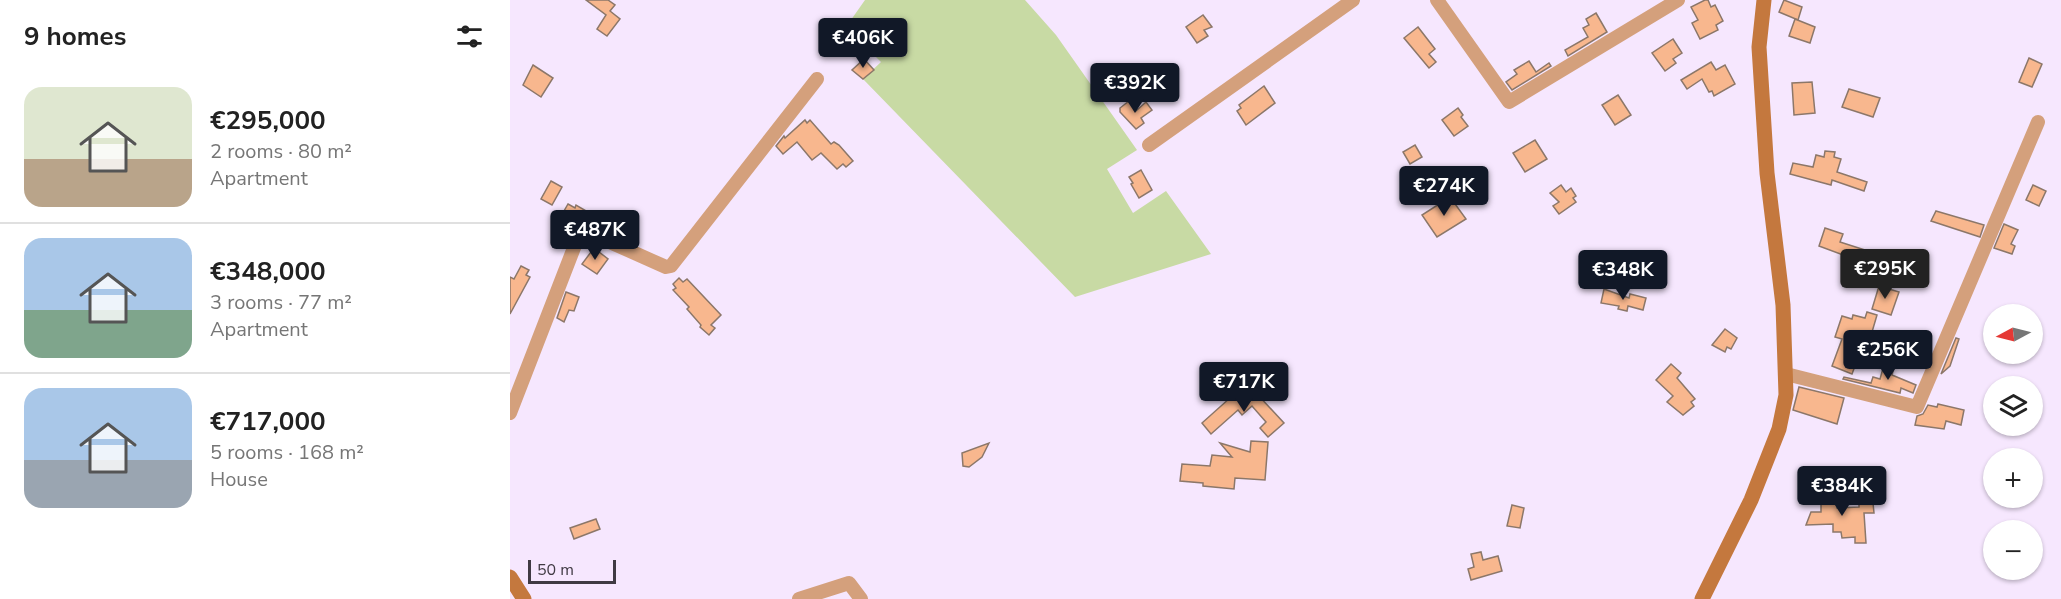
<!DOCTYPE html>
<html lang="en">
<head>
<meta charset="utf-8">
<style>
  :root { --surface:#fff; --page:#f6f6f6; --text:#222; --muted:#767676; --line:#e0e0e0; --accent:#111827 }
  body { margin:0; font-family:"Nunito Sans",sans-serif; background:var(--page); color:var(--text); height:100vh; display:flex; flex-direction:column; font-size:22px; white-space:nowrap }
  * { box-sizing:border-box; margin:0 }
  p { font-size:20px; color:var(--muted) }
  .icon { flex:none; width:33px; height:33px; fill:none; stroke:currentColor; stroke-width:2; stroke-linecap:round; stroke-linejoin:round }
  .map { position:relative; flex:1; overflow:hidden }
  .panel { display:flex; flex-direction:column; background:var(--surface); width:510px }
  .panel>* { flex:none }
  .needle { width:39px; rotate:263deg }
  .controls { position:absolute; left:1473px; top:304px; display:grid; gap:12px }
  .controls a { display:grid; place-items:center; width:60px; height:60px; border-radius:50%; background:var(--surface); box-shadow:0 2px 4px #0004; font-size:30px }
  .scale { position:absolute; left:18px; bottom:15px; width:88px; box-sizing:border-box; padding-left:6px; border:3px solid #403a43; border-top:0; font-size:16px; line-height:21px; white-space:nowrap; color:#403a43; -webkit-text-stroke:4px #f6e7fe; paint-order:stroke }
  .price { position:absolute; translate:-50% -51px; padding:0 14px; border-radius:6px; background:var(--accent); color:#fff; font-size:20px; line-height:39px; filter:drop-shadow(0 2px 3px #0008) }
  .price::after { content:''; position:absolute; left:50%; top:36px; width:18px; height:14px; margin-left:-9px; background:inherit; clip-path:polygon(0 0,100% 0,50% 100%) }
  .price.selected { background:#222; color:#fff }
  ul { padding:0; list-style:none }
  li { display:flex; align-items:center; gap:18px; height:150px; padding:0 24px }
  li+li { border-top:2px solid var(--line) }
  li span { display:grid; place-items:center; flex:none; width:168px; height:120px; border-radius:18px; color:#555 }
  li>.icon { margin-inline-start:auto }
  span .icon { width:72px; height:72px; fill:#fffc; stroke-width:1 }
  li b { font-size:26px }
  h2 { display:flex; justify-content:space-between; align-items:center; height:72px; padding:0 24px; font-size:26px }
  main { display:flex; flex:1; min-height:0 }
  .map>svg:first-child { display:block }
</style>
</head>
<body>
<main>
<section class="panel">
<h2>9 homes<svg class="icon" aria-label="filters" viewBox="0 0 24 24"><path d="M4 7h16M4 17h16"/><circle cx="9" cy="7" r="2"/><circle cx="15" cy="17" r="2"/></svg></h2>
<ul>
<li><span style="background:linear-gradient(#dfe7d0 60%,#b9a48a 0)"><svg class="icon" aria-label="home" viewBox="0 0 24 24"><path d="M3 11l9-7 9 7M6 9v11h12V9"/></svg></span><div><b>€295,000</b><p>2 rooms · 80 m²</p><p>Apartment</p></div></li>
<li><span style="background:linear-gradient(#a9c7e8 60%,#7fa58c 0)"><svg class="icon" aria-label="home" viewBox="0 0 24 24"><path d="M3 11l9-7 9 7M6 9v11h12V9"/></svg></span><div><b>€348,000</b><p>3 rooms · 77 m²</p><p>Apartment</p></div></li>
<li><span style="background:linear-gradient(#a9c7e8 60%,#9aa5b1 0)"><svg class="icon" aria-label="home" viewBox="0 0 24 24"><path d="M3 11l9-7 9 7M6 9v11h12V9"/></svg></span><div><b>€717,000</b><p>5 rooms · 168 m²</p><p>House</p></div></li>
</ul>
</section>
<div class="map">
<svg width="1551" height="599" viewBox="0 0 1551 599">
  <rect width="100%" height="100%" fill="#f6e7fe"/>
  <!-- green -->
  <path fill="#c8daa4" d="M355,0H515L546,35L627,150L597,169L623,213L656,191L701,254L565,297L353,79L371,62L336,27Z"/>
  <!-- building -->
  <g fill="#f8b78e" stroke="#8c7769" stroke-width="1.5">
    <path d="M76,0H98L105,5L100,11L110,19L97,36L87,29L96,15Z"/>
    <path d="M1195,0H1198L1201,7L1205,5L1213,21L1206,25L1208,30L1190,39L1182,23L1188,20L1181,7Z"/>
    <path d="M1274,0L1292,7L1288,20L1269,12Z"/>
    <path d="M1086,13L1097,32L1058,56L1055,50L1078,37L1073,28L1079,25L1076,19Z"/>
    <path d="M693,15L702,27L694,30L698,36L687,43L676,27Z"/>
    <path d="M1285,19L1305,27L1300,43L1279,36Z"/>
    <path d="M908,27L925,49L919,54L926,62L919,68L894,38Z"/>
    <path d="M1163,39L1172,53L1163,59L1166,63L1155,71L1142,53Z"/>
    <path d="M1519,58L1532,64L1522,87L1509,82Z"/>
    <path d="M354,59L364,70L353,79L342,70Z"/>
    <path d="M1019,61L1026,72L1039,63L1041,66L1002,90L996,82L1007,74L1004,70Z"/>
    <path d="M1201,62L1206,70L1215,65L1225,84L1204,96L1202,91L1199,92L1192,79L1177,89L1171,80Z"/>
    <path d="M23,65L43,78L31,97L13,85Z"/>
    <path d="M1302,82L1305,113L1284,115L1282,83Z"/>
    <path d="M754,86L765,103L736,125L727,111L731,108L729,105Z"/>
    <path d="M1339,89L1370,98L1363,117L1332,107Z"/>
    <path d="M1108,95L1121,115L1105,125L1092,105Z"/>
    <path d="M619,101L626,111L636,102L642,110L631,118L634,123L626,129L610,112V108Z"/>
    <path d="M948,108L953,115L951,117L958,126L944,136L932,120Z"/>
    <path d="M295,120L297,123L300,120L321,144L324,142L329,145L343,161L336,167L333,164L327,169L311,153L302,160L287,142L273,154L266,146L274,136L275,138Z"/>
    <path d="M1025,140L1037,159L1015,172L1003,153Z"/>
    <path d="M905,145L912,157L900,164L893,152Z"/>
    <path d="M1315,151L1325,152L1324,157L1331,159L1327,172L1357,182L1354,191L1322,180L1321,185L1280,174L1283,163L1303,167L1306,155L1314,157Z"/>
    <path d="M631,170L642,190L629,198L621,184L623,183L619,177Z"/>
    <path d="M41,181L52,187L42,205L31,199Z"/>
    <path d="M1051,185L1056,192L1061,188L1066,196L1063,198L1066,202L1049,214L1043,206L1049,202L1040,193Z"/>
    <path d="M1523,185L1536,191L1529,206L1516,200Z"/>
    <path d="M940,197L956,219L927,237L912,215Z"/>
    <path d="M58,204L65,208L66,205L78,212L70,226L50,218Z"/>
    <path d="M1426,211L1474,225L1470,237L1421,221Z"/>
    <path d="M1494,224L1508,230L1501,244L1505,246L1502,254L1484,248Z"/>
    <path d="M1315,228L1333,234L1330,242L1355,250L1352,262L1309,246Z"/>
    <path d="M84,248L98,259L87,274L72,264Z"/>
    <path d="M11,266L19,270L16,275L20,277L0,314V277L4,279Z"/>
    <path d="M169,278L173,282L177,279L211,315L201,325L205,328L199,335L190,327L191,325L177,309L179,307L163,290L166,288L163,284Z"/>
    <path d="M1369,286L1389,292L1381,315L1362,309Z"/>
    <path d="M1094,289L1119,298L1120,294L1136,298L1133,310L1118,306L1117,311L1108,309L1109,306L1091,303Z"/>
    <path d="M56,292L69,297L64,311L59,310L54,322L47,318Z"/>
    <path d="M1357,312L1367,315L1362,332L1369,334L1364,349L1359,348L1354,360L1348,358L1342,374L1322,366L1332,339L1325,337L1332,316L1342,319L1343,315L1355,318Z"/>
    <path d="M1215,329L1227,338L1221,349L1217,347L1215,352L1202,345Z"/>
    <path d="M1446,338L1449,339L1440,366L1431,374Z"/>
    <path d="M1375,361L1385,364L1382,375L1406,385L1403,393L1391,388L1390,393L1333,379L1334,377L1361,383L1363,377L1370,379Z"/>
    <path d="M1161,364L1171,373L1167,378L1185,399L1181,402L1184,406L1173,415L1157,402L1163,396L1146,380Z"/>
    <path d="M1289,387L1334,398L1327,424L1283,410Z"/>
    <path d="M730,389L741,400L747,394L774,423L758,437L750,428L756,422L742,406L732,415L728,410L701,434L692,423Z"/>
    <path d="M1428,404L1454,410L1451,425L1436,421L1434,429L1405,425L1407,416L1413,414L1418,405L1427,407Z"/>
    <path d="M741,441L758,442L755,480L725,478L724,489L693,486V483L670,481L672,464L700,466L702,455L722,457L710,443L740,452Z"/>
    <path d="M479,443L472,457L459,467L453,466L452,453Z"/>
    <path d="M1311,491H1328L1327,508L1349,507V504L1363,503L1364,513H1354L1356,543H1345V537L1332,538L1331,532H1323V524L1296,525L1301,512H1311Z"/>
    <path d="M1002,505L1014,508L1010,528L997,526Z"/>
    <path d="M86,519L90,529L64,539L60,528Z"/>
    <path d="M971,552L973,560L988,556L992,571L961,580L958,569L964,567L961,554Z"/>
  </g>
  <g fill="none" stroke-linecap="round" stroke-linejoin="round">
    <!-- minor -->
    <g stroke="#d4a07c" stroke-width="14">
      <path d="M927,0L999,102L1168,0"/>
      <path d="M639,145L843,0"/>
      <path d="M1276,374L1407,407L1528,122"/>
      <path d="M0,413L67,240C72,233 76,232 84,235L156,267L161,266L307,79"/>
      <path d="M289,599L339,583L351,599"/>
    </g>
    <!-- secondary -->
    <g stroke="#c4783e" stroke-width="15">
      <path d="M0,577L14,599"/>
      <path d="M1192,599L1241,500L1269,429L1276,395L1273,305L1257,173L1249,47L1254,0"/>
    </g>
  </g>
</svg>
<div class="controls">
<a><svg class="needle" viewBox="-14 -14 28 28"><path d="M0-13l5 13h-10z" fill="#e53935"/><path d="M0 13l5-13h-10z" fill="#767676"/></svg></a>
<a><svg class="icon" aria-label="layers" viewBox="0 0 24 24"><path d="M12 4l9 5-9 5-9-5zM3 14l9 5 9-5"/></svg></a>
<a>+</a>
<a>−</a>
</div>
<div class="scale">50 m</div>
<b class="price" style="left:353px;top:69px">€406K</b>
<b class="price" style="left:625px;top:114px">€392K</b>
<b class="price" style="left:934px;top:217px">€274K</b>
<b class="price" style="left:85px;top:261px">€487K</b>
<b class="price selected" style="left:1375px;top:300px">€295K</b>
<b class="price" style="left:1113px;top:301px">€348K</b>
<b class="price" style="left:1378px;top:381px">€256K</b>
<b class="price" style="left:734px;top:413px">€717K</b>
<b class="price" style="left:1332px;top:517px">€384K</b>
</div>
</main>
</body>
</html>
